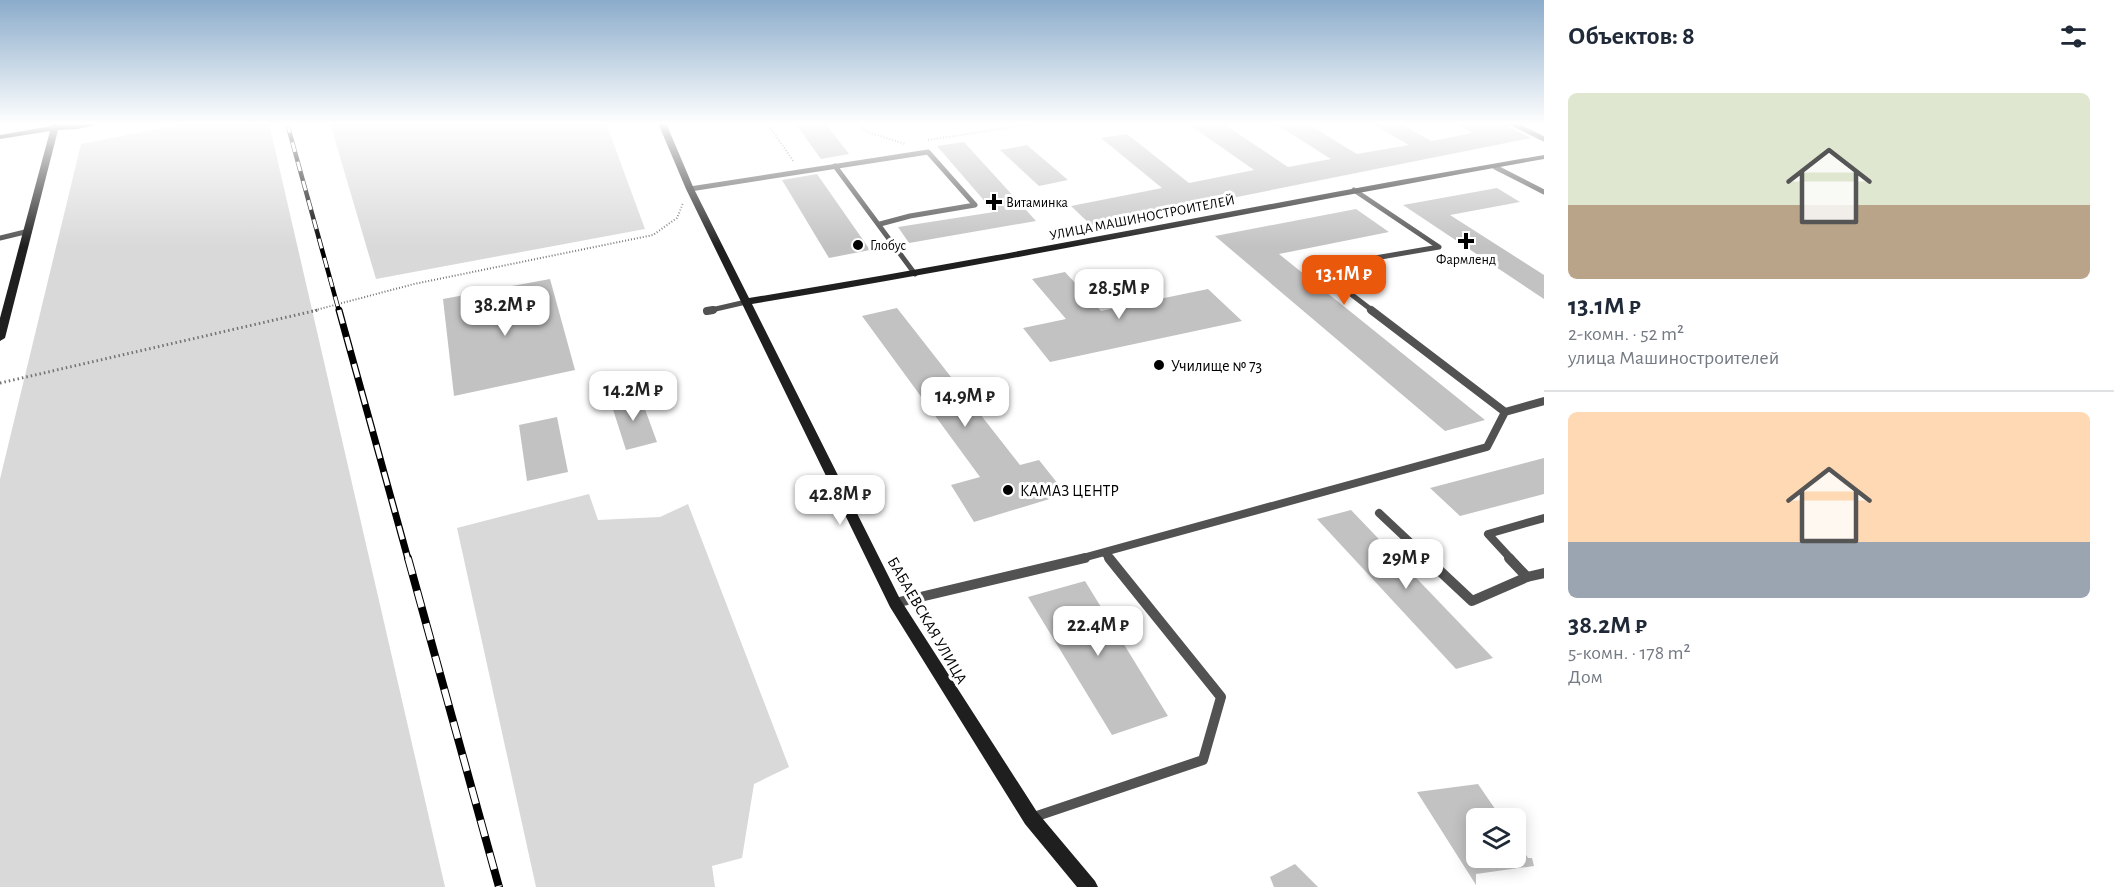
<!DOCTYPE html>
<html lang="ru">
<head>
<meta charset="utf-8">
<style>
  :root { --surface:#fff; --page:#f2f2f3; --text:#1f2937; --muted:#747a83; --line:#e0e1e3; --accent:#ea580c }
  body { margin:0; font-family:"Alegreya Sans",sans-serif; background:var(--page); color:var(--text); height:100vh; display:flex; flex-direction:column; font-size:22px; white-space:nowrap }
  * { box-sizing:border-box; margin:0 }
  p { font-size:20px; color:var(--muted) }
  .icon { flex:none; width:33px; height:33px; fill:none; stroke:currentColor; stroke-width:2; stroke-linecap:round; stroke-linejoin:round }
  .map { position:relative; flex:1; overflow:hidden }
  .side { display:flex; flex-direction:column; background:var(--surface); width:570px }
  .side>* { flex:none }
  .fabs { position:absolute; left:1466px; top:808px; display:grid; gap:12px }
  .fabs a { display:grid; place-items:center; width:60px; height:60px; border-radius:9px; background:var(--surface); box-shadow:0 3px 15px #0003; font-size:30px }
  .price { position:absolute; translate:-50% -51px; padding:0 14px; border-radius:12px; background:#fff; color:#222; font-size:20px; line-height:39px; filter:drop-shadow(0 2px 3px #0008) }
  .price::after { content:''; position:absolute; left:50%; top:36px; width:18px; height:14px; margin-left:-9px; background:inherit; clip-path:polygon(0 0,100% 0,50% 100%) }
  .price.on { background:var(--accent); color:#fff }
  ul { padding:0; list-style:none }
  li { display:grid; align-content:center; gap:12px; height:318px; padding:0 24px }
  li+li { border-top:2px solid var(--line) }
  li span { display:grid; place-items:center; height:186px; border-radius:9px; color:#555 }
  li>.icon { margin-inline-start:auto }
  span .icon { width:108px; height:108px; fill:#fffc; stroke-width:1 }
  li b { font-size:26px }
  h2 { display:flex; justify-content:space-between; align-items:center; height:72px; padding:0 24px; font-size:26px }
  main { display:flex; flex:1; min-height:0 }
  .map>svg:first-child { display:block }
</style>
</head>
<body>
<main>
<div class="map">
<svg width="1544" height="887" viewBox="0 0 1544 887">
  <rect width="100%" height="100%" fill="#fff"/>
  <!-- green -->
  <g fill="#d9d9d9">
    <path d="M189,123H269L445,887H0V479L81,144Z"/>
    <path d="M330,123H606L645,229L376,279Z"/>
    <path d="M589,494L598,520L660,517L688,504L789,767L754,784L742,858L712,866L715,887H536L457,528Z"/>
  </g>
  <!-- building -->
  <g fill="#c2c2c2">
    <path d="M795,123H825L849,154L821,159Z"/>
    <path d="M1187,123H1222L1288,167L1331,159L1274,123H1306L1357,154L1409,145L1371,123H1400L1431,141L1473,133L1455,123H1506L1509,127L1531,138L1092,226L1071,206L1162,188L1101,138L1127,134L1189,183L1254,170Z"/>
    <path d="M964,142L1036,221L909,243L898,227L994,212L937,146Z"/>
    <path d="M1027,145L1068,180L1039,186L1000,150Z"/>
    <path d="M817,174L870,250L829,258L782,180Z"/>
    <path d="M1497,188L1520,202L1450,215L1544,275V299L1403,205Z"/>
    <path d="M1356,209L1389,232L1279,254L1485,420L1445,431L1215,236Z"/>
    <path d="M1065,272L1101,311L1208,289L1242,321L1050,362L1023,328L1066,319L1032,279Z"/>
    <path d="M550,279L575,370L454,396L443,299Z"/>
    <path d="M897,308L1020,465L1039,460L1066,494L974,522L951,485L980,477L862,316Z"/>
    <path d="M639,393L657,442L626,450L610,400Z"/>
    <path d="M557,417L568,472L527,481L519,425Z"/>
    <path d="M1544,458V494L1460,516L1430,488Z"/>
    <path d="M1351,510L1493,658L1456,669L1317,519Z"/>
    <path d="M1085,581L1168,716L1112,735L1028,597Z"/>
    <path d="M1478,784L1502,819H1476V858H1515V838L1528,858H1532L1534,866L1476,874V885L1417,792Z"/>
    <path d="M1295,864L1318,887H1274L1270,877Z"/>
  </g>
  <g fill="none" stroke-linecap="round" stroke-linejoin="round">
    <!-- path-far1 -->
    <g stroke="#747474" stroke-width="2" stroke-dasharray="1 2" stroke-linecap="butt">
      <path d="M767,123L794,162"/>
      <path d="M858,123L865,131L905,144"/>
      <path d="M928,140L1039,123"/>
      <path d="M312,311L414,284L653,235L677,218L683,203"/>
    </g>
    <!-- path -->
    <path stroke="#747474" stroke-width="3" stroke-dasharray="1.5 3" stroke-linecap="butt" d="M0,383L318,310"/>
    <!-- lane-far2 -->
    <g stroke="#525252" stroke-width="5">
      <path d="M1511,123L1544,139"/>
      <path d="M835,166L915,274"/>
      <path d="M1495,167L1544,192"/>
      <path d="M690,189L928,152L975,205L910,216L880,224"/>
      <path d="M1354,190L1439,247L1317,268L1373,311"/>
      <path d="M0,238L29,231"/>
      <path d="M707,311L746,302"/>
    </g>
    <!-- lane-far1 -->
    <g stroke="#525252" stroke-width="8">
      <path d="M1371,310L1505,412"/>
      <path d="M707,311L713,310"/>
      <path d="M1379,513L1428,559"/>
      <path d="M1105,553L1110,559"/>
      <path d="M1079,559L1487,447L1505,412L1544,401"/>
      <path d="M1511,559L1488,534L1544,518"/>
    </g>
    <!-- lane -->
    <g stroke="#525252" stroke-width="10">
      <path d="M1426,558L1472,601L1527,577L1509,558"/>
      <path d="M1527,577L1544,573"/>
      <path d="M895,603L1085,558"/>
      <path d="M1031,818L1203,760L1221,697L1109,558"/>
    </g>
    <!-- secondary -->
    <g fill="#1f1f1f" fill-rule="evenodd">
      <path d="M52,123H60L59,125L104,123L78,129L58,130L5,338L0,341V318L50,131L0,139V135L51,126Z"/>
      <path d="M658,123H666L694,189L749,298C1015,255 1279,200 1544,155V159C1280,206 1017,260 752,304L900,599L1037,812L1095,881L1098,887H1077L1025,824L890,607L686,189Z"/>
    </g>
    <!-- rail-far2 casing -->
    <g stroke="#000" stroke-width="4.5">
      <path id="rail-far2" d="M287,123L339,311"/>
    </g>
    <!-- rail-far1 casing -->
    <g stroke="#000" stroke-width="7">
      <path id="rail-far1" d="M339,310L408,559"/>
    </g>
    <!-- rail casing -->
    <g stroke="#000" stroke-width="8">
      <path id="rail" d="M408,558L499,887"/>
    </g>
    <!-- rail-far2 -->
    <use href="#rail-far2" stroke="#fff" stroke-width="3" stroke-dasharray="10" stroke-linecap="butt"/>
    <!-- rail-far1 -->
    <use href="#rail-far1" stroke="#fff" stroke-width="4.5" stroke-dasharray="14" stroke-linecap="butt"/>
    <!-- rail -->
    <use href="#rail" stroke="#fff" stroke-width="6" stroke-dasharray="17" stroke-linecap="butt"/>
  </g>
  <!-- sky -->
  <linearGradient id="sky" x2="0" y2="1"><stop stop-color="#8baccb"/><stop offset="0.5" stop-color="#fff"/><stop offset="1" stop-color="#fff" stop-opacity="0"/></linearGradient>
  <rect width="1544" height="247" fill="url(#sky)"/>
  <!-- markers -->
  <g fill="#000" stroke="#fff" stroke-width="2">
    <path d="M991 193h6v6h6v6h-6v6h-6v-6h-6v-6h6z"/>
    <path d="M1463 232h6v6h6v6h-6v6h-6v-6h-6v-6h6z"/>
    <circle cx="858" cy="245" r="6"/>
    <circle cx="1159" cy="365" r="6"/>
    <circle cx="1008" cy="490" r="6"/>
  </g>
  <g text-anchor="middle" stroke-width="6" stroke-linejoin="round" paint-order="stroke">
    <!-- far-poi labels -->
    <g font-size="14" fill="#000" stroke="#fff" text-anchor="start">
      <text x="1006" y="207">Витаминка</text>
      <text x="870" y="250">Глобус</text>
      <text x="1466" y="264" text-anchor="middle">Фармленд</text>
    </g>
    <!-- far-street labels -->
    <g font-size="14" fill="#000" stroke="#fff">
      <text transform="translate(1142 217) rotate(-11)" y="5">УЛИЦА МАШИНОСТРОИТЕЛЕЙ</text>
    </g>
    <!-- poi labels -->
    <g font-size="16" fill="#000" stroke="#fff" text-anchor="start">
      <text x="1171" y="371">Училище № 73</text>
      <text x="1020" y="496">КАМАЗ ЦЕНТР</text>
    </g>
    <!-- street labels -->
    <g font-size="16" fill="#000" stroke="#fff">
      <text transform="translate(928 620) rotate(60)" y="6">БАБАЕВСКАЯ УЛИЦА</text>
    </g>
  </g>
</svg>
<div class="fabs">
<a><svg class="icon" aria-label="layers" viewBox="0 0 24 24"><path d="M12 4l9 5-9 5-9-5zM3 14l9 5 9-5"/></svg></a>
</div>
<b class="price on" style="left:1344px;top:306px">13.1M ₽</b>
<b class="price" style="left:1119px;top:320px">28.5M ₽</b>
<b class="price" style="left:505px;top:337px">38.2M ₽</b>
<b class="price" style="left:633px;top:422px">14.2M ₽</b>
<b class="price" style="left:965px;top:428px">14.9M ₽</b>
<b class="price" style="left:840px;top:526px">42.8M ₽</b>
<b class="price" style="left:1406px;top:590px">29M ₽</b>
<b class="price" style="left:1098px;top:657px">22.4M ₽</b>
</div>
<section class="side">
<h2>Объектов: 8<svg class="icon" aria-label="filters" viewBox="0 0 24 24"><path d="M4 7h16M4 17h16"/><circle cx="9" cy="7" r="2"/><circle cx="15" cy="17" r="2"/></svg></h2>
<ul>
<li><span style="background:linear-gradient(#dfe7d0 60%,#b9a48a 0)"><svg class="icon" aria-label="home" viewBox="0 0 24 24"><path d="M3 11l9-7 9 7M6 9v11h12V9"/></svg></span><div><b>13.1M ₽</b><p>2-комн. · 52 m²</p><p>улица Машиностроителей</p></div></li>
<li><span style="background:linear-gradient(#ffd9b3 70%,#9aa5b1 0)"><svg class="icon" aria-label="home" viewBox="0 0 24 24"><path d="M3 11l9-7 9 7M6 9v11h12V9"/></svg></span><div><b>38.2M ₽</b><p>5-комн. · 178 m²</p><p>Дом</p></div></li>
</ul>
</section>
</main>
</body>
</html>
